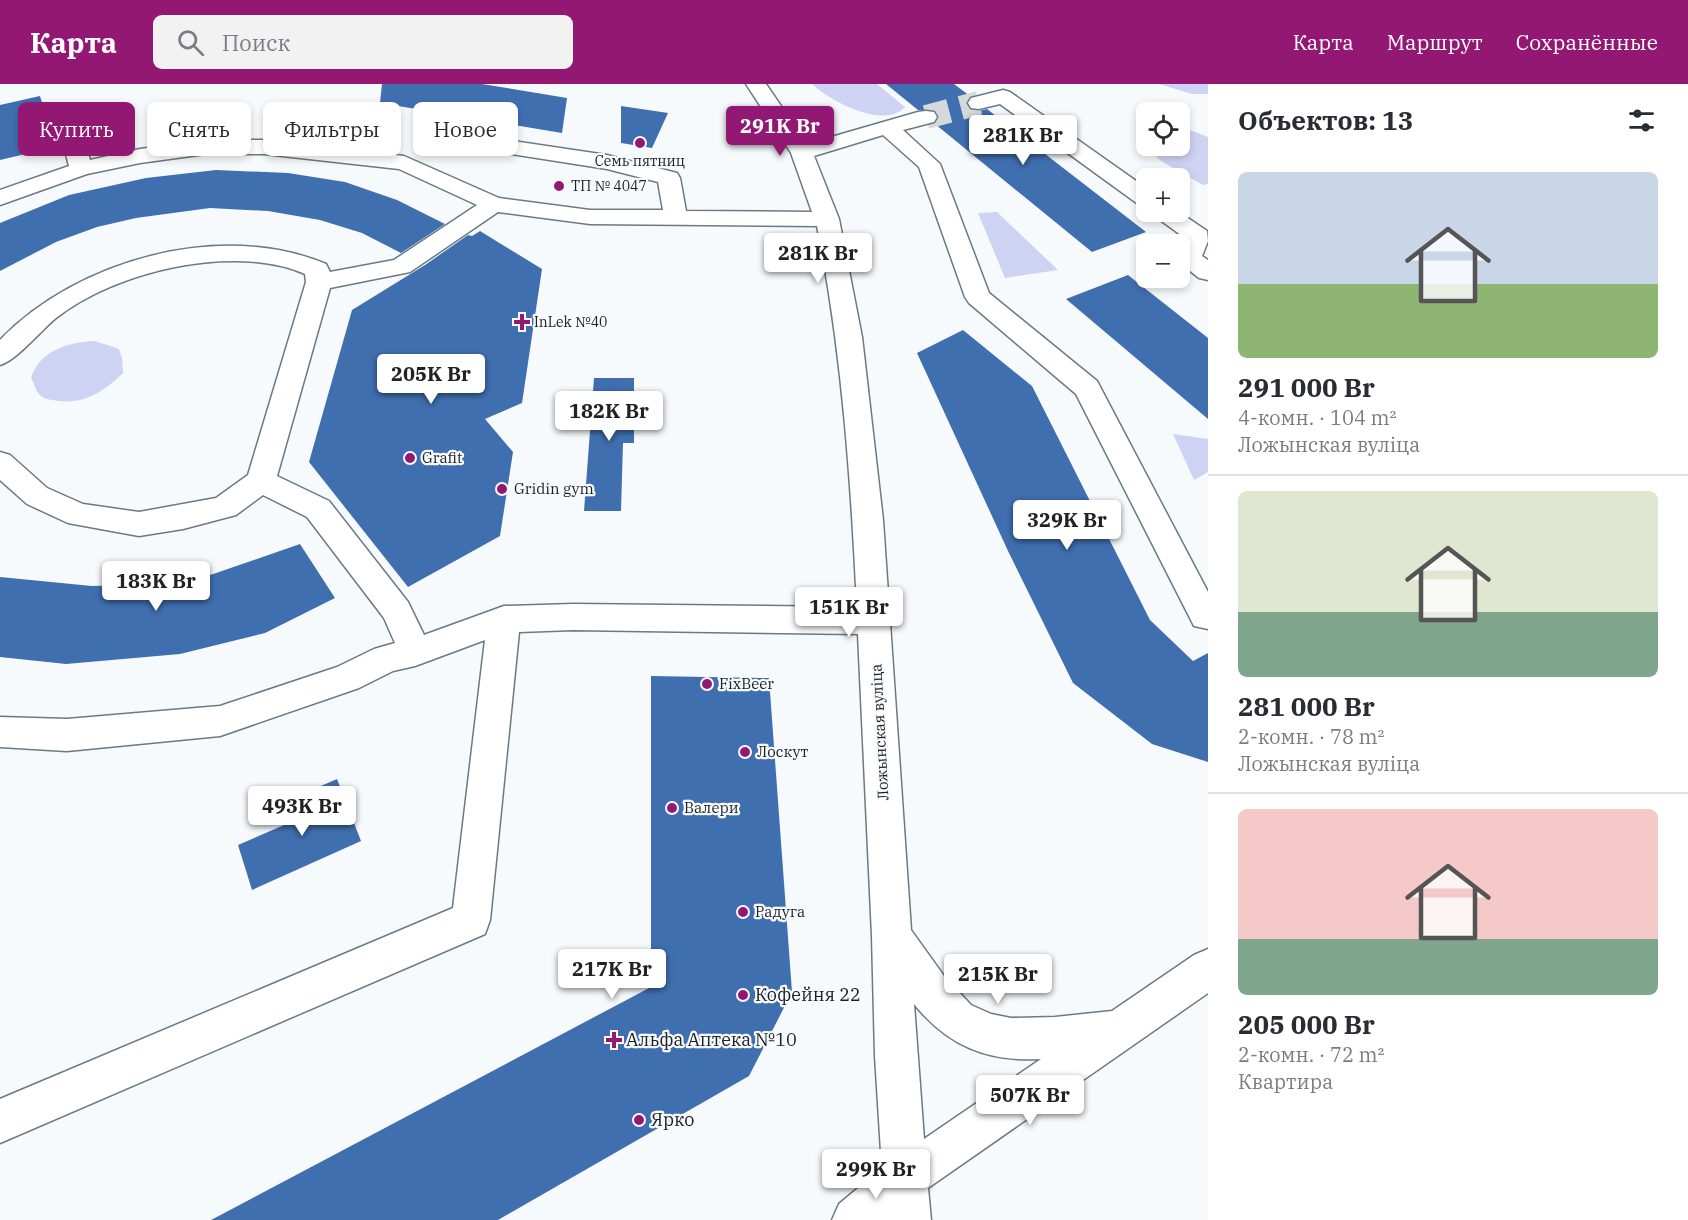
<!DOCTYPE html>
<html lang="ru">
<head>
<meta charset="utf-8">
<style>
  :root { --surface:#fff; --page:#f2f2f3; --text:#2b2b33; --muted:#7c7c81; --line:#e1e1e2; --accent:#931874 }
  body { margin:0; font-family:"IBM Plex Serif",serif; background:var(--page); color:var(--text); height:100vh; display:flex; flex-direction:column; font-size:22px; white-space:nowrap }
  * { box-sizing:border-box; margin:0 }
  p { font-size:20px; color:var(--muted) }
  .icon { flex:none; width:33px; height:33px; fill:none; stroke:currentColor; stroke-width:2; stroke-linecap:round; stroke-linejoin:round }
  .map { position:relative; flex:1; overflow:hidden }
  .drawer { display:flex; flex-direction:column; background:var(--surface); width:480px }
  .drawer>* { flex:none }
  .top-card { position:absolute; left:18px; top:18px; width:570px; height:54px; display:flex; gap:12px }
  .buttons { position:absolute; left:1136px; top:18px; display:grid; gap:12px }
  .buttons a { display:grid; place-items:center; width:54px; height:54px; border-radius:9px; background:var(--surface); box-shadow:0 3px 9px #0003; font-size:30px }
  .price { position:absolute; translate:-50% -51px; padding:0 14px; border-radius:6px; background:#fff; color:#222; font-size:20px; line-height:39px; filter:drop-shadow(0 2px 3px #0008) }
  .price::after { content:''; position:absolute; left:50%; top:36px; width:18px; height:14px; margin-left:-9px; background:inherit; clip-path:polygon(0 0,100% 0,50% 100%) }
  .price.on { background:var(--accent); color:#fff }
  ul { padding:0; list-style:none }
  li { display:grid; align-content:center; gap:12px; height:318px; padding:0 30px }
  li+li { border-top:2px solid var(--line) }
  li span { display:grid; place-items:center; height:186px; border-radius:9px; color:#555 }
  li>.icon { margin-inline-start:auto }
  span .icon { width:108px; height:108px; fill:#fffc; stroke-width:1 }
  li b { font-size:26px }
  h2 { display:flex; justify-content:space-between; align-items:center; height:72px; padding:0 30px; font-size:26px }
  .pill { padding:0 21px; border-radius:9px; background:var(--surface); box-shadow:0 3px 9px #0003; font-size:21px; line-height:54px }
  .pill.on { background:var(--accent); color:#fff }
  header { display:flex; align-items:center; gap:36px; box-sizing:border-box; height:84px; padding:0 30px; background:var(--accent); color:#fff }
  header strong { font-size:28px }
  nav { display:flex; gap:33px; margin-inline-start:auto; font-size:21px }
  .search { width:420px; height:54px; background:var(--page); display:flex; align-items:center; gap:15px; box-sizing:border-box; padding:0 21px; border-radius:9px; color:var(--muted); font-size:22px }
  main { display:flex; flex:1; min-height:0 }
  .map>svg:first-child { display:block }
</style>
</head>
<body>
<header>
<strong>Карта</strong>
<div class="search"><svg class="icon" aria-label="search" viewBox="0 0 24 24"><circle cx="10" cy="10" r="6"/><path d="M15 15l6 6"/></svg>Поиск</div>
<nav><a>Карта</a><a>Маршрут</a><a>Сохранённые</a></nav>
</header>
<main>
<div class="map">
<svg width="1208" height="1136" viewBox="0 0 1208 1136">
  <rect width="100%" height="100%" fill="#f7fafd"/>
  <!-- green -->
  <g fill="#ced3f3">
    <path d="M812,0H877L905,23C884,46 830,17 812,0Z"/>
    <path d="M1159,0H1208V10H1192Z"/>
    <path d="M1141,38H1146V62H1179V42L1208,53V100L1203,101L1161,77L1138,57Z"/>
    <path d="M997,128L1058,186L1005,194L978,129Z"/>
    <path d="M95,257L119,265L122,274L123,289C104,307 86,320 59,317C53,316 45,316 40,311C36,308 34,299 31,294C40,266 69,258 95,257Z"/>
    <path d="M1173,350L1208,355V388L1194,396Z"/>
  </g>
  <!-- building -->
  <g fill="#406fb0">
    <path d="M382,0H482L567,14L562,49L380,19Z"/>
    <path d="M886,0H954L970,12L966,18L969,25L979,27L987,25L1146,148L1092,168L935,40L939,34L936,27L918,26Z"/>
    <path d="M40,12L55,63L0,76V21Z"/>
    <path d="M621,22L668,29L652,64L621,59Z"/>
    <path d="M216,86L288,89L345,98L397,116L445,140L401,169L362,149L320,136L268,127L210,124L136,134L97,143L56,158L0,187V139L69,111L146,94Z"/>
    <path d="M480,147L542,185L522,319L485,335L513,368L500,452L408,503L309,378L352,226L425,181L468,151L472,152Z"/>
    <path d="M1128,191L1208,254V335L1066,215Z"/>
    <path d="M963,246L1032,302L1150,536L1193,577L1208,569V678L1152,660L1073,599L1008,467L917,269Z"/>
    <path d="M594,294H634V359H623L621,427H584Z"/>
    <path d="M300,460L335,514L265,549L180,570L66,580L0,573V493L92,502L187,499Z"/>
    <path d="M651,592L769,594L792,908L749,992L498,1136H211L651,903Z"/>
    <path d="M337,695L361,757L252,806L238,761L298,735L291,715Z"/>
  </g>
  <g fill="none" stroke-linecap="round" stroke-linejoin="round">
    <!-- minor-tunnel -->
    <path stroke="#d6d9dc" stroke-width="24" stroke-dasharray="24 12" stroke-linecap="butt" d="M926,33L979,19"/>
    <!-- minor casing -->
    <g stroke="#6a7a83" stroke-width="3">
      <g id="minor">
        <path d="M746,0H766L807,60L918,28L926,27L934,28L937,33L934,38L903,46L940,80L989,209L1097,297L1208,508V545L1194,542L1076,310L969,219L965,213L919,83L883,51L814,72L839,135L862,253L883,436L911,846L944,892L971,921L991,930L1011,934L1055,933L1112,927L1194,871L1208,865V909L928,1104L931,1136H832L839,1120L882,1084L875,972L872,852L858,550L573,546L519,548L490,836L485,850L0,1059V1015L453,824L485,556L415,582L393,587L359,604L220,652L67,667L0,663V633L67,635L220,622L337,583L374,565L395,559L384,534L307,433L263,411L236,431L183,445L139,452L68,439L27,420L0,396V368L10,371L47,404L83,420L139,428L216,414L248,391L306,198L305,190C233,159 116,187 56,234C40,247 17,276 0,281V256C77,176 221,136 326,180L330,188L394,176L477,121L399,85L264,70H206L140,79L87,90L0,121V106L69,82L56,32L59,27L67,26L75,27L78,32L90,76L140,65L206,56H264L404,72L499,114L590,126H663L658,98L607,85L492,67L489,62L492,57L500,55L607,71L677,89L680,94L686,127L812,128L791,69ZM498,128L590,140L817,142C842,267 851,396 857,523L573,520L504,522L424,551L408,518L329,417L277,392L330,204L410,188ZM914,920C948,962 987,978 1041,975L924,1055Z"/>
        <path d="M1003,6L1010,8L1146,104V122L1138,120L1000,20L979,25L971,24L968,19L971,14Z"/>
        <path d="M1153,128H1179L1207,147L1208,157L1202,172L1208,176V196L1199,194L1180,179L1179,169L1185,154L1156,133Z"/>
      </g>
    </g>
    <!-- minor -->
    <use href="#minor" fill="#fff" fill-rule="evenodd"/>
  </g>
  <!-- markers -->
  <g fill="#931874" stroke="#f7fafd" stroke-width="2">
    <circle cx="640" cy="59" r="6"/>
    <circle cx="559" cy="102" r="6"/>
    <path d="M519 229h6v6h6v6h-6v6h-6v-6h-6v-6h6z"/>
    <circle cx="410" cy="374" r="6"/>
    <circle cx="502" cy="405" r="6"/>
    <circle cx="707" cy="600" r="6"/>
    <circle cx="745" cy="668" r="6"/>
    <circle cx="672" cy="724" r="6"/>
    <circle cx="743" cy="828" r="6"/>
    <circle cx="743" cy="911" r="6"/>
    <path d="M611 947h6v6h6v6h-6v6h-6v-6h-6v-6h6z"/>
    <circle cx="639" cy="1036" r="6"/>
  </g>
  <g text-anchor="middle" stroke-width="4.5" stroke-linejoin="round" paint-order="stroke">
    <!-- far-poi labels -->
    <g font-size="14" fill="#1a2024" stroke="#f7fafd" text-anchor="start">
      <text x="640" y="82" text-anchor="middle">Семь пятниц</text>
      <text x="571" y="107">ТП № 4047</text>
      <text x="534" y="243">InLek №40</text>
    </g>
    <!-- poi labels -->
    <g font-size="15" fill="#1a2024" stroke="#f7fafd" text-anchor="start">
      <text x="422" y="379">Grafit</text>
      <text x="514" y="410">Gridin gym</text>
      <text x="719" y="605">FixBeer</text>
      <text x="757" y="673">Лоскут</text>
      <text x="684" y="729">Валери</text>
      <text x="755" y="833">Радуга</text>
    </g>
    <!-- street labels -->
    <g font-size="15" fill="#1a2024" stroke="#f7fafd">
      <text transform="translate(880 648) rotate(-93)" y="5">Ложынская вуліца</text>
    </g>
    <!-- near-poi labels -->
    <g font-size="18" fill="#1a2024" stroke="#f7fafd" text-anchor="start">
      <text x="755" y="917">Кофейня 22</text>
      <text x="626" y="962">Альфа Аптека №10</text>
      <text x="651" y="1042">Ярко</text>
    </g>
  </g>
</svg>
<div class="buttons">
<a><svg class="icon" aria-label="locate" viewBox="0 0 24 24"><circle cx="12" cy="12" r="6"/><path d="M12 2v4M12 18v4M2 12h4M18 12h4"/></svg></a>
<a>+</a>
<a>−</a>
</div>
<b class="price on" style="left:780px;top:73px">291K Br</b>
<b class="price" style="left:1023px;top:82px">281K Br</b>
<b class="price" style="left:818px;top:200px">281K Br</b>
<b class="price" style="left:431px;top:321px">205K Br</b>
<b class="price" style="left:609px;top:358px">182K Br</b>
<b class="price" style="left:1067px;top:467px">329K Br</b>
<b class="price" style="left:156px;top:528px">183K Br</b>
<b class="price" style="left:849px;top:554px">151K Br</b>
<b class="price" style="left:302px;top:753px">493K Br</b>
<b class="price" style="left:612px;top:916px">217K Br</b>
<b class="price" style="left:998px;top:921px">215K Br</b>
<b class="price" style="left:1030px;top:1042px">507K Br</b>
<b class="price" style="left:876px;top:1116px">299K Br</b>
<div class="top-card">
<a class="pill on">Купить</a>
<a class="pill">Снять</a>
<a class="pill">Фильтры</a>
<a class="pill">Новое</a>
</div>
</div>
<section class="drawer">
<h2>Объектов: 13<svg class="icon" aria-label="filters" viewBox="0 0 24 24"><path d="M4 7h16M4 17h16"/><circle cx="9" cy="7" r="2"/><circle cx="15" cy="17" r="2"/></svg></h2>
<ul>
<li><span style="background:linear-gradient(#c9d6e8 60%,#8fb573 0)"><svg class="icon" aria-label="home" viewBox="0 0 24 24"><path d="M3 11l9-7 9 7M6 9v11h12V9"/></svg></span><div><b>291 000 Br</b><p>4-комн. · 104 m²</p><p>Ложынская вуліца</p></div></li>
<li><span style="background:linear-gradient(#dfe7d0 65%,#7fa58c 0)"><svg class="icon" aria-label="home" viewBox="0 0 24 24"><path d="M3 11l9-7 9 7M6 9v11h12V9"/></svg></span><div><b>281 000 Br</b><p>2-комн. · 78 m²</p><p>Ложынская вуліца</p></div></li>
<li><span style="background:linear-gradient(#f6c9c9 70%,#7fa58c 0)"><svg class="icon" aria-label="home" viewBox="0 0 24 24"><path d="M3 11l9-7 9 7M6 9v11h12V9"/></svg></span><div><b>205 000 Br</b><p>2-комн. · 72 m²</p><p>Квартира</p></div></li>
</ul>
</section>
</main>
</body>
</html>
